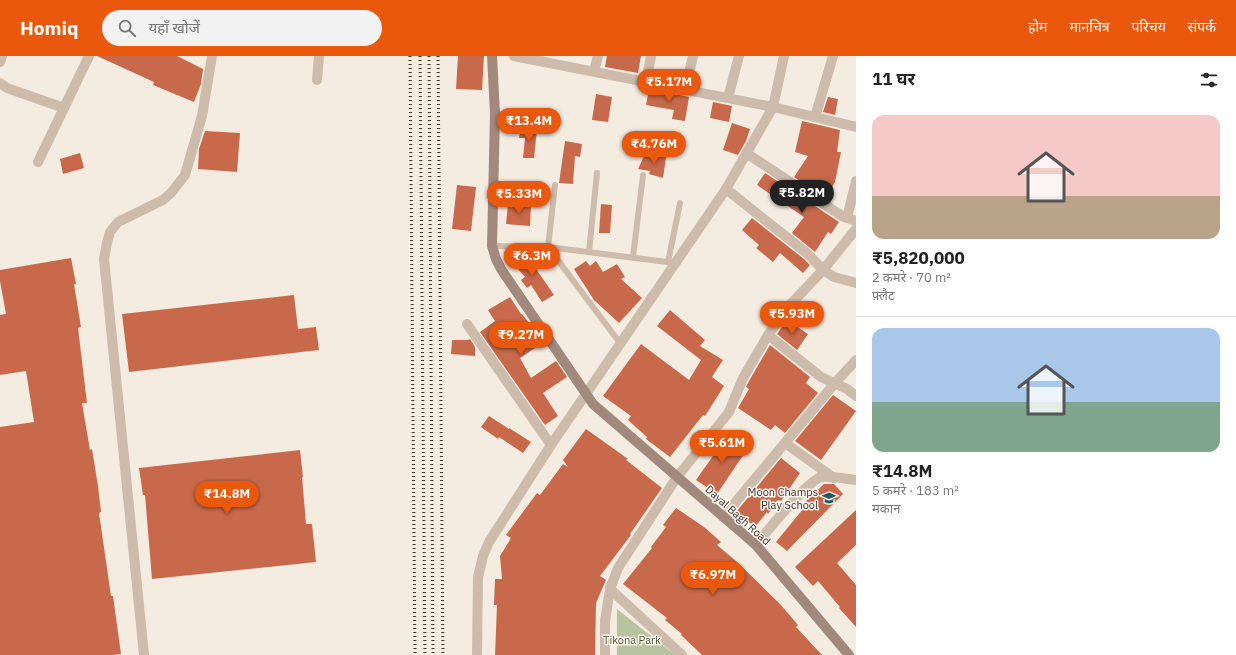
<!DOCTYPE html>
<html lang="hi">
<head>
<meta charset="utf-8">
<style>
  :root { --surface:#fff; --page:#f2f2f2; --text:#222; --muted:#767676; --line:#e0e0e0; --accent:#ea580c }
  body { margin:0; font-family:"IBM Plex Sans","Noto Sans Devanagari",sans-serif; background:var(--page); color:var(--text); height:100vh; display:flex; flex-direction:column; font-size:15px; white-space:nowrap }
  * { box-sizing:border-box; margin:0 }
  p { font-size:13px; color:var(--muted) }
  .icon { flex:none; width:22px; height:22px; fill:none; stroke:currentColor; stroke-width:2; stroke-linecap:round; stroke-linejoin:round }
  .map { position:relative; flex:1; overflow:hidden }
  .panel { display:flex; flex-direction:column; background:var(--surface); width:380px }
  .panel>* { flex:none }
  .price { position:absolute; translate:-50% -34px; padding:0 9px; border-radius:14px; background:var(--accent); color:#fff; font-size:13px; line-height:26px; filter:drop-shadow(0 1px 2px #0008) }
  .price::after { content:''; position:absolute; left:50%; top:24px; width:12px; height:9px; margin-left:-6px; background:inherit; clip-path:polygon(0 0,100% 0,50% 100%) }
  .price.active { background:#222; color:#fff }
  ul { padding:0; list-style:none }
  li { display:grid; align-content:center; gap:8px; height:212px; padding:0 16px }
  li+li { border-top:1px solid var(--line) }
  li span { display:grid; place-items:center; height:124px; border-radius:12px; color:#555 }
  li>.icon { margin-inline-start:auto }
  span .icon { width:72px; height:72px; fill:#fffc; stroke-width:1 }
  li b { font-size:17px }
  h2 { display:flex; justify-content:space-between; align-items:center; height:48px; padding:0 16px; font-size:17px }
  header { display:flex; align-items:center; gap:24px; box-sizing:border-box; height:56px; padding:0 20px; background:var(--accent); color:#fff }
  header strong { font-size:19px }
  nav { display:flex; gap:22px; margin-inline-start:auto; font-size:14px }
  .search { width:280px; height:36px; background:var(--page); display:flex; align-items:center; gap:10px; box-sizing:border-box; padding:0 14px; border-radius:22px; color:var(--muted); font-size:15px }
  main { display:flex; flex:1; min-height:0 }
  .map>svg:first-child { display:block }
</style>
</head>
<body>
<header>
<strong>Homiq</strong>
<div class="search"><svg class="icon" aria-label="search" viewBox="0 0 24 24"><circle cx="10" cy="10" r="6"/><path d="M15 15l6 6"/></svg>यहाँ खोजें</div>
<nav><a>होम</a><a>मानचित्र</a><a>परिचय</a><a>संपर्क</a></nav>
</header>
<main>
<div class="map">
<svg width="856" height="599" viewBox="0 0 856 599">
  <rect width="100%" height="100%" fill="#f4ebe1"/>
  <!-- green -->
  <path fill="#b8c4a0" d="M617,553L675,599H617Z"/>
  <!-- building -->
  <g fill="#c8694b">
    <path d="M97,0H177L203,13L201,28L194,46L153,29L154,26Z"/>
    <path d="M458,0H484L482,34L456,33Z"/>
    <path d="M607,0H641L638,17L605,11Z"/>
    <path d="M649,33L689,41L685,65L672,63L674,54L646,49Z"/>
    <path d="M596,38L612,41L608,66L592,64Z"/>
    <path d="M828,41L838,43L835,59L823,56Z"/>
    <path d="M713,46L732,50L729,66L710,62Z"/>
    <path d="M802,65L840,74L837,96H841L835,126L826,142L794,121L808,100L795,96Z"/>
    <path d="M732,67L750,73L746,85L738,99L723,94Z"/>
    <path d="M521,72L537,74L534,102H523L525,82H519Z"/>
    <path d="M205,75L240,77L237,116L198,113L199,93Z"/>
    <path d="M565,85L582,88L580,101L575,100L573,128L559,127Z"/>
    <path d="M80,97L84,112L63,118L60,103Z"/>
    <path d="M644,100L666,101L663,122L649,118L650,115L638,113Z"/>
    <path d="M765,117L839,166L831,178L828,176L815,196L792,177L804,161L757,129Z"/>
    <path d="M457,129L476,131L471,175L452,173Z"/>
    <path d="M508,148L531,150L530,170L506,168Z"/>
    <path d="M601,148L612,149L610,177H599Z"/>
    <path d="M752,162L804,203L810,209L803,217L780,197L773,206L756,192L759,189L742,174Z"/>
    <path d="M521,195L532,207L554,239L542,246L531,229L527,232L521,224L525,221L510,204Z"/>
    <path d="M71,202L76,228H74L81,271L78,272L87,347H82L90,394L92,393L98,430L101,456L99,457L111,540H113L121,598L112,599H0V371L34,366L26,315L0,319V259L6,258L0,225V214Z"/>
    <path d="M586,205L590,210L596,205L603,216L617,208L625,221L621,223L642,242L619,267L594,244L574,213Z"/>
    <path d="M294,239L298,273L316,271L319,294L129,316L122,258Z"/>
    <path d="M510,241L521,258H522L529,267L527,269L541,288L520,302L531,322L556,305L567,321L543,337L558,360L545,369L480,276L495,265L488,254Z"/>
    <path d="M670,254L705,284L700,290L723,304L712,321L724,330L705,360L703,359L670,401L646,383L647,381L628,364L631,360L603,340L641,288L689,324L701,304L657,270Z"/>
    <path d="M787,264L808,278L797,294L777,278Z"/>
    <path d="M470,283L475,291V300L451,298L452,284H468Z"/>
    <path d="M770,289L810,321L806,327L818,337L785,377L775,369L771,374L738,352L749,333L746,331L749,325Z"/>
    <path d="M833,339L856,355L821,404L795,385Z"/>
    <path d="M489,360L509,373V372L531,386L523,397L499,381L498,383L481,371Z"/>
    <path d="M586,373L628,403L626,404L662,432L630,478L631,479L600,520L606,524L596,547L595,599H495L497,549H494L495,523H502L500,500L511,482L506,479L537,437L540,439L563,408L568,411L563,404Z"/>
    <path d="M727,378L748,392L717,438L696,424L720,390L719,389Z"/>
    <path d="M300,394L303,421H302L306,468H312L316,506L152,523L145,439H143L139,412Z"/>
    <path d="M781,402L800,417L781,445L778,444L768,458L767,456L755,471L736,456Z"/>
    <path d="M824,428H834L843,438L787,495L776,486L808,447L806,445Z"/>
    <path d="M676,452L704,471L721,486L717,489L736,505L780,548L798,569L796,571L822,599H702L681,579L682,578L665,564L667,562L623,528L652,492L651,491L666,471L663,469Z"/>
    <path d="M856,454V489L837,507L856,529V571L839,552L840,551L818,525L813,530L795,511Z"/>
  </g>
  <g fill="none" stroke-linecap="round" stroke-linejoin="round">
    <!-- lane -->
    <g stroke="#cdbbac" stroke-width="6">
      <path d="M555,129L548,191L620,287"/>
      <path d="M492,190L548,191L675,207"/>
      <path d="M589,196L597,117"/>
      <path d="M633,201L643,119"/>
      <path d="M668,206L680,147"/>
    </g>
    <!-- street -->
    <g stroke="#cdbbac" stroke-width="10">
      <path d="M514,0L773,51L856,71"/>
      <path d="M0,6L2,0"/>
      <path d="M594,15L598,0"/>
      <path d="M317,24L319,0"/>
      <path d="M646,26L651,0"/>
      <path d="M0,27L7,32L64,52"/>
      <path d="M685,34L693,0"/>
      <path d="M728,42L739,0"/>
      <path d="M815,61L833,0"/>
      <path d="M746,97L842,160L856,165"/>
      <path d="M38,106L89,0"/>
      <path d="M726,133L808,198L823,214L834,221L856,227"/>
      <path d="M847,162L856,125"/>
      <path d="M467,268L551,389"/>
      <path d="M768,279L821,321L847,333L856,340"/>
      <path d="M785,387L834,422"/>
      <path d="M723,461L835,327L856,304"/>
      <path d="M756,489C767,476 807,424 822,421C831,420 846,423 856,424"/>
      <path d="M610,533L682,599"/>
      <path d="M144,599L104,203L107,187L110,176L118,166L163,144L171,137L185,119L202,60L212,0"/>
      <path d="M477,599L478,521L483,500L489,486L551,389L726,133L773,51L784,0"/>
      <path d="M605,599V565L610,533L618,512L677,421L729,356L743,322L768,279L789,250L823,214L856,173"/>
    </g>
    <!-- secondary -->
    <path stroke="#a18a7d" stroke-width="10" d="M492,0L495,57L492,190L496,203L501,213L593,348L756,489L849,599"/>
    <!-- rail -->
    <g stroke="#3b302b" stroke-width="3" stroke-dasharray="1 3" stroke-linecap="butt">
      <path d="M410,0L415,599"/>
      <path d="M420,0L425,599"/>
      <path d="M429,0L433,599"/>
      <path d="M438,0L443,599"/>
    </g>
  </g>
  <!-- icons -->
  <defs>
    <g id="school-bare" transform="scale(1.08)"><path d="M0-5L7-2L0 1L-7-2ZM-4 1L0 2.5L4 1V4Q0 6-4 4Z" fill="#1f5a5e" stroke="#fbf5ee" stroke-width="2.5" paint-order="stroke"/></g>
  </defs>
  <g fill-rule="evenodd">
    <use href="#school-bare" x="829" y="442"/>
  </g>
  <g text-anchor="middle" stroke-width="3" stroke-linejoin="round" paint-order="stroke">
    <!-- poi labels -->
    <g font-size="11" fill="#3b302b" stroke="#fbf5ee" text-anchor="end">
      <text x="818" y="440">Moon Champs<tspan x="818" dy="13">Play School</tspan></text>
    </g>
    <!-- street labels -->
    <g font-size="11" fill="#3b302b" stroke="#fbf5ee">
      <text transform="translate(738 459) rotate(42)" y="4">Dayal Bagh Road</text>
    </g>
    <!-- park labels -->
    <g font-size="11" fill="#4a5a2e" stroke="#fbf5ee">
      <text x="632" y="588">Tikona Park</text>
    </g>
  </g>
</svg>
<b class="price" style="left:669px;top:47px">₹5.17M</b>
<b class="price" style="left:529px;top:86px">₹13.4M</b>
<b class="price" style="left:654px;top:109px">₹4.76M</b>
<b class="price active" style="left:802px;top:158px">₹5.82M</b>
<b class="price" style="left:519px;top:159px">₹5.33M</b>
<b class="price" style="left:532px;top:221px">₹6.3M</b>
<b class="price" style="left:792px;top:279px">₹5.93M</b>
<b class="price" style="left:521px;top:300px">₹9.27M</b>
<b class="price" style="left:722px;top:408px">₹5.61M</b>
<b class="price" style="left:227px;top:459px">₹14.8M</b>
<b class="price" style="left:713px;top:540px">₹6.97M</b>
</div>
<section class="panel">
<h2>11 घर<svg class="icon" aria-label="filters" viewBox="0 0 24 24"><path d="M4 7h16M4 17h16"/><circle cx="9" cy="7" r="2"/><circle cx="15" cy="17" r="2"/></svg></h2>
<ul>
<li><span style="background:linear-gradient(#f6c9c9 65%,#b9a48a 0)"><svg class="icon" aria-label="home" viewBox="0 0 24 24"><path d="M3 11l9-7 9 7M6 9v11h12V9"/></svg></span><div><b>₹5,820,000</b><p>2 कमरे · 70 m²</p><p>फ़्लैट</p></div></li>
<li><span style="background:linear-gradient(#a9c7e8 60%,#7fa58c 0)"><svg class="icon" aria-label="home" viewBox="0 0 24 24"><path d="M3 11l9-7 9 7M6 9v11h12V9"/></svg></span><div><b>₹14.8M</b><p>5 कमरे · 183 m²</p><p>मकान</p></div></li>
</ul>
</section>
</main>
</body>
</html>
